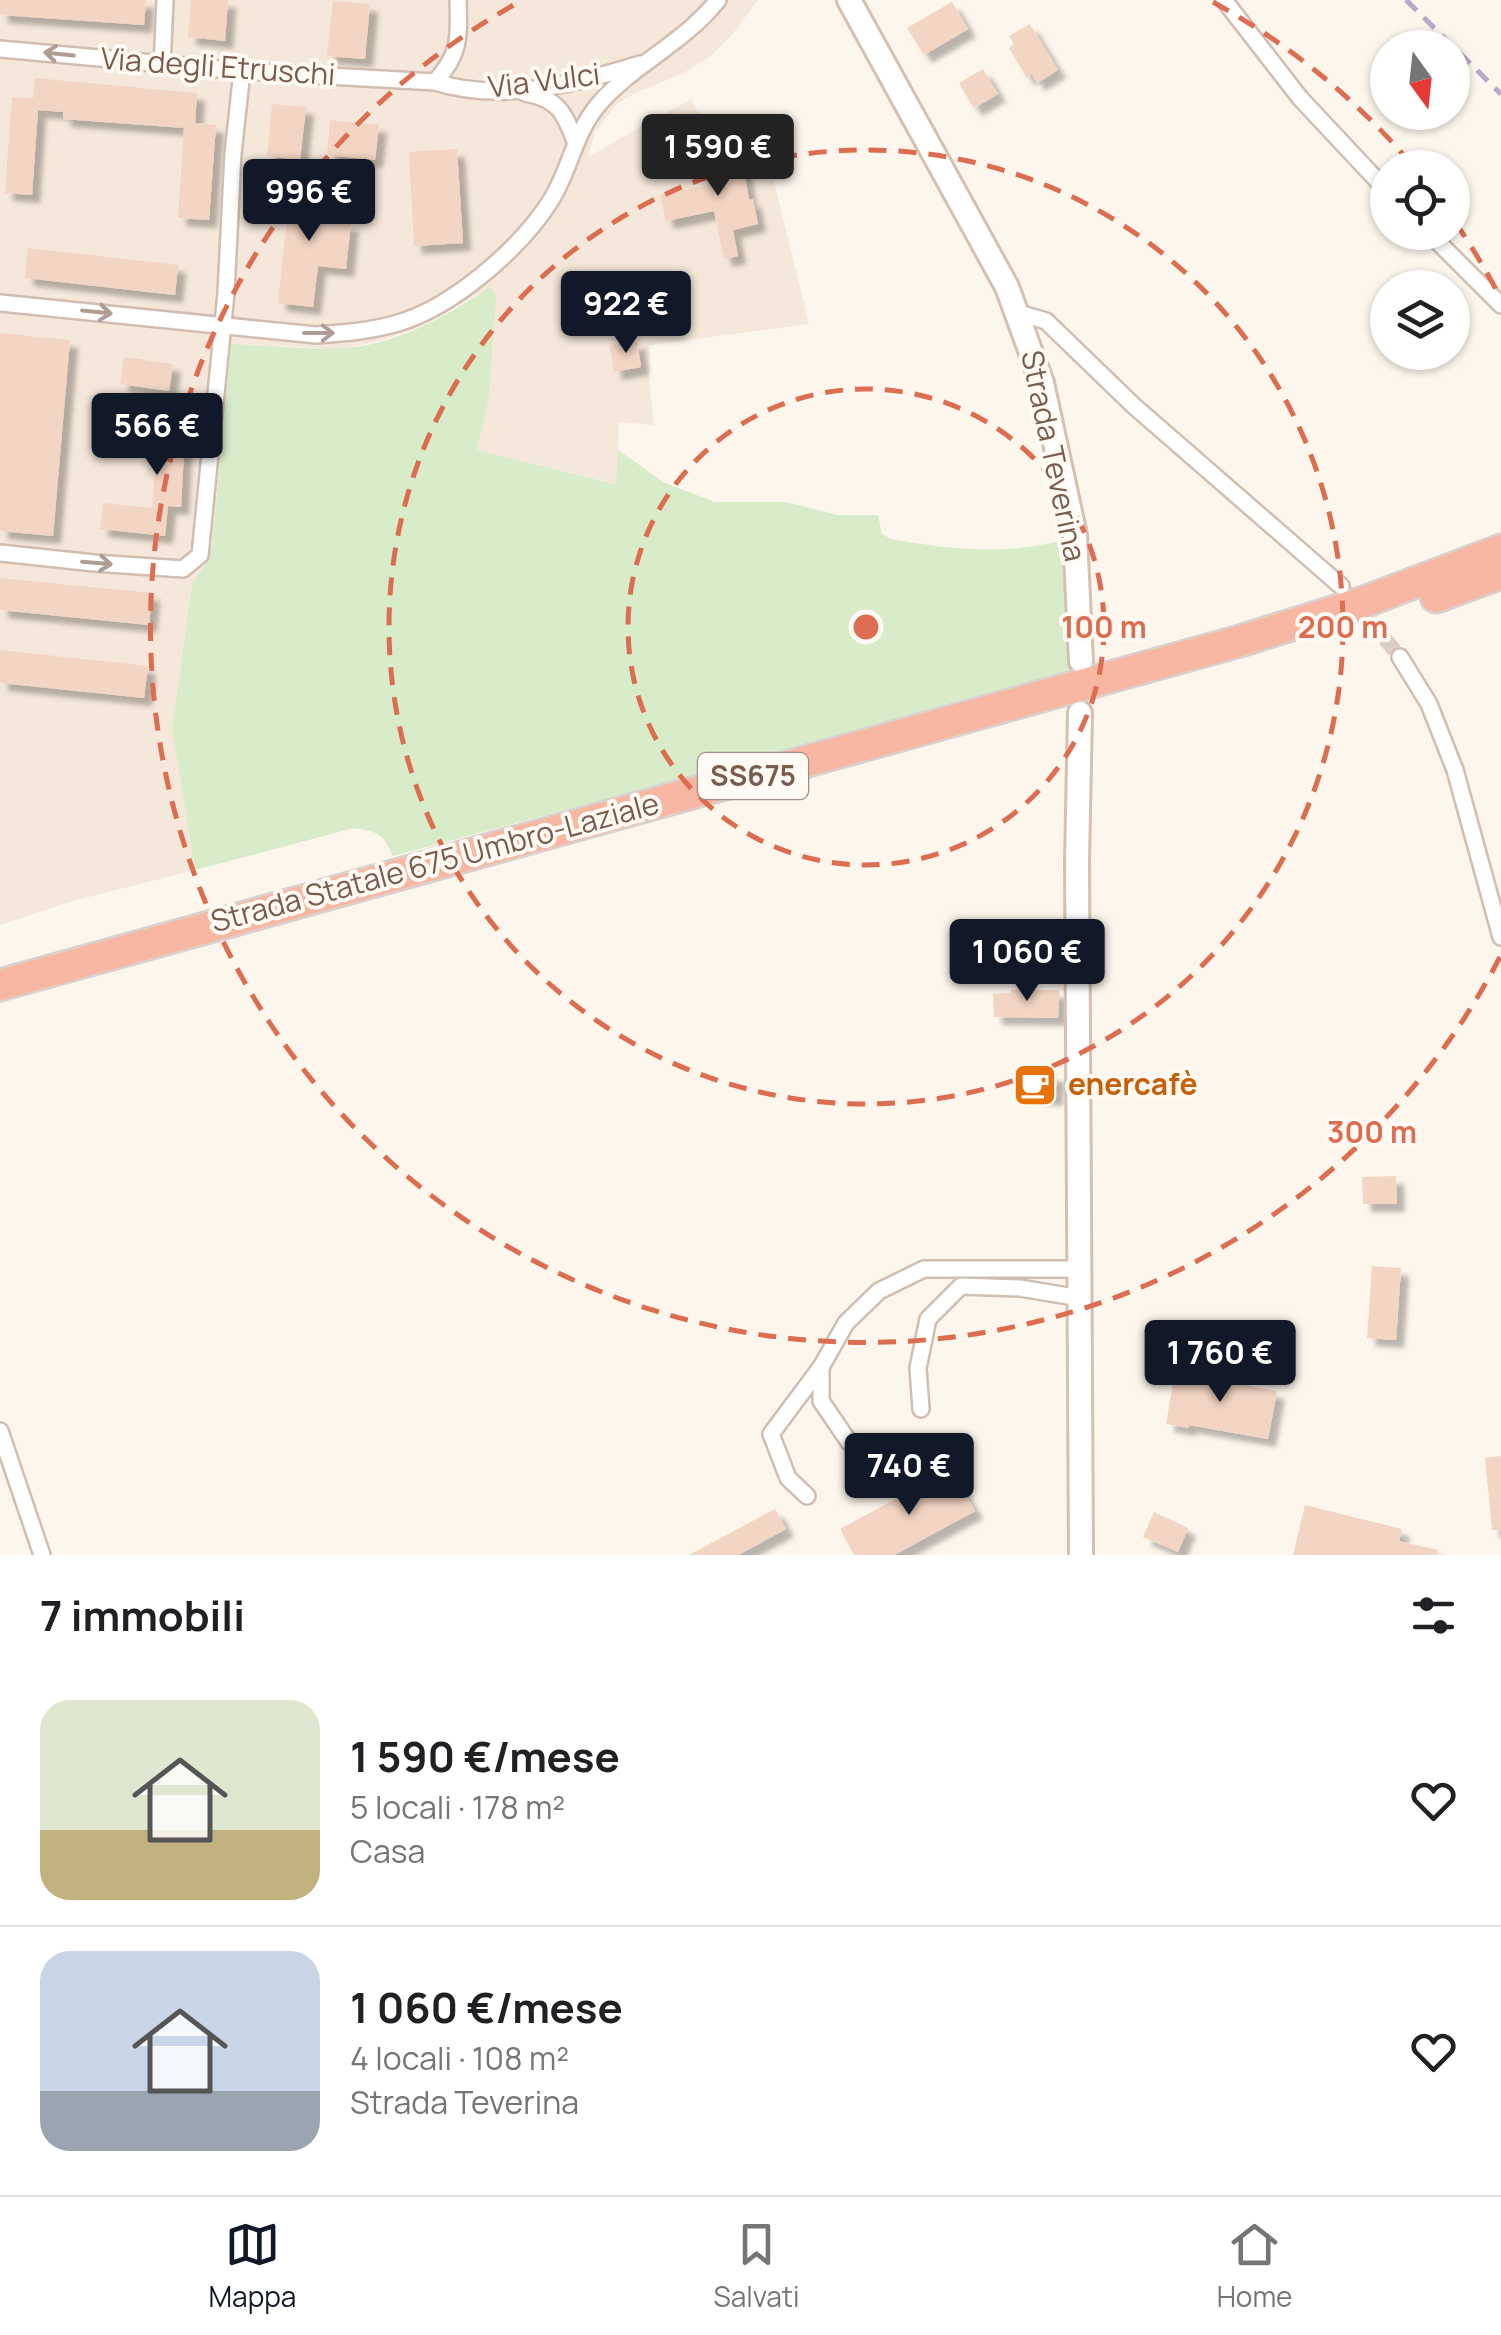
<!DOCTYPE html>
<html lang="it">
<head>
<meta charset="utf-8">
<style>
  :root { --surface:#fff; --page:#f6f6f6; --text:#202124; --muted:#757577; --line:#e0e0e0; --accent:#111827 }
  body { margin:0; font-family:Manrope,sans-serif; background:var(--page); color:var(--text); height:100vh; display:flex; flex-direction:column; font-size:38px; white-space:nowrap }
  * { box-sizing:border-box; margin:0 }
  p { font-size:32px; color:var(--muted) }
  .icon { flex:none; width:55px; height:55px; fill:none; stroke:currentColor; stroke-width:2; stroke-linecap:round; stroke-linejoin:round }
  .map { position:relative; height:1555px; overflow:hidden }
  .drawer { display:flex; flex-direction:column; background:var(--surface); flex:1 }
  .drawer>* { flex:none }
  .needle { width:65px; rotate:165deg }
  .fabs { position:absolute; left:1370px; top:30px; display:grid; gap:20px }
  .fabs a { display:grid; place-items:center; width:100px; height:100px; border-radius:50%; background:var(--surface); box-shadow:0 2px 8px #0004; font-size:50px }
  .price { position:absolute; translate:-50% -85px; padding:0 22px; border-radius:10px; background:var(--accent); color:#fff; font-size:32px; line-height:65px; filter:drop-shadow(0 2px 5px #0008) }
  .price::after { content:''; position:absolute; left:50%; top:60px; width:30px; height:22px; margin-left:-15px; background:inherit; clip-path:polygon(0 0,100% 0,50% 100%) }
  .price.current { background:#222; color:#fff }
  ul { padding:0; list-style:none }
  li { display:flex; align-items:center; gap:30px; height:250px; padding:0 40px }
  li+li { border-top:2px solid var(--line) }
  li span { display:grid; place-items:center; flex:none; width:280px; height:200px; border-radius:30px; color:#555 }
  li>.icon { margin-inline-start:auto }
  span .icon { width:120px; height:120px; fill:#fffc; stroke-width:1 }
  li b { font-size:42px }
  h2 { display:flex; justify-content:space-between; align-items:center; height:120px; padding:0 40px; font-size:42px }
  .menu { display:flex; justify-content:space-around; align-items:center; height:140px; border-top:2px solid var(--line); background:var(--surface); font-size:28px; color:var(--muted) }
  .menu a { display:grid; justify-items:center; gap:5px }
  .menu .current { color:var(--accent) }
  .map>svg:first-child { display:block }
</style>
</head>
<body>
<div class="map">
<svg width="1501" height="1555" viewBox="0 0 1501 1555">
  <defs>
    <filter id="shadow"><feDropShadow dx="8" dy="8" stdDeviation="2.5" flood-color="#0004"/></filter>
  </defs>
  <rect width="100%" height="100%" fill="#fdf6ec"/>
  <!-- residential -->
  <path fill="#f5e8da" d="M0,0H758L731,36L709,57L682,74L633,94L617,104L595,132L588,157L691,99L713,142L761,130L809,324L650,345L649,376L654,425L619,422L617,484L476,450L489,396L490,288L415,329L379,341L343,349L231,344L212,546L205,565L192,583L172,729L195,870L69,902L0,925Z"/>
  <!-- green -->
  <path fill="#d8ecc9" d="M490,287L496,296L489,396L477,450L616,484L618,450L665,483L715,502H786L838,515H878L882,534L891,539C948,549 1006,556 1062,540L1074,674L393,856C382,833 379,832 354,828L195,870L172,729L192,583L205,565L212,546L231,344C267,345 304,350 340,348C393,347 447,316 490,287Z"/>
  <!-- building -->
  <g fill="#f3d5c3" filter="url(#shadow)">
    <path d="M0,0H146L144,25L0,15Z"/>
    <path d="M191,0H228L225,41L188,37Z"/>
    <path d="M333,1L370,4L365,59L327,56Z"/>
    <path d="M952,2L968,29L924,55L907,28Z"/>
    <path d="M1030,24L1058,70L1037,83L1032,74L1027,78L1009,48L1014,44L1009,36Z"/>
    <path d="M983,69L998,94L974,108L959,83Z"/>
    <path d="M35,78L197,93L195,123L216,125L209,220L178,218L184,128L63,119V112L38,110L32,195L5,193L12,97L33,98Z"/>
    <path d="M272,104L306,107L300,160L267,156Z"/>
    <path d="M330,120L379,125L375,160L327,155Z"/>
    <path d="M741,148L749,200L753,199L758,224L733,230L738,256L724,259L714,211L666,221L660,195L708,185L705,169L714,168L711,154Z"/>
    <path d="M457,149L463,243L414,246L409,152Z"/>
    <path d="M291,180L325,184L321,220L351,223L346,269L318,266L313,307L278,303Z"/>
    <path d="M28,248L178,265L175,295L25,278Z"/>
    <path d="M0,333L70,340L53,536L0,531Z"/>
    <path d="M637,341L641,367L614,372L610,346Z"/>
    <path d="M124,357L173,364L169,391L120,384Z"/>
    <path d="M161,397L187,399L181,507L168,506L165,536L100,529L103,503L152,508Z"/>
    <path d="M0,578L152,593L149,625L0,610Z"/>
    <path d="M0,650L148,666L144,698L0,683Z"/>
    <path d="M1011,990H1059L1058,1018L994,1017L993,994L1011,993Z"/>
    <path d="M1016,1070L1057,1074L1055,1098L1014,1094Z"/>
    <path d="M1396,1176L1397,1204H1363L1362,1177Z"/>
    <path d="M1372,1266L1401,1268L1396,1340L1367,1338Z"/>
    <path d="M1176,1366L1209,1373L1208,1378L1277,1391L1268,1439L1189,1425L1188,1428L1166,1424Z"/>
    <path d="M1501,1456V1530H1492L1485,1458Z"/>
    <path d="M951,1469L975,1511L894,1555H854L840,1529Z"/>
    <path d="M1305,1505L1402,1529L1399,1541L1438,1550L1437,1555H1293Z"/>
    <path d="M775,1509L786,1529L738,1555H689Z"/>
    <path d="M1154,1512L1188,1528L1178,1552L1143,1537Z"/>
  </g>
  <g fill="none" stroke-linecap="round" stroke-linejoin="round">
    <!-- street-tunnel -->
    <path stroke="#dcd0c4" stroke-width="15" stroke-dasharray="15 8" stroke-linecap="butt" d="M1341,586L1400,657"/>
    <!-- street casing -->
    <g stroke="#d1beb0" stroke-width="20">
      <g id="street">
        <path d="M1224,0L1300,98L1388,192"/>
        <path d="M0,49L242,71L435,82C502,103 576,84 640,64"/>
        <path d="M162,65L165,0"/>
        <path d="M435,82C461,53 459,37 458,0"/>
        <path d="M525,93C558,99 564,112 575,141"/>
        <path d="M1428,232L1501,305"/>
        <path d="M0,303L316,335C344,333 371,331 398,323C453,307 521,248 551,200C570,170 574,134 598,105C632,65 683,44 718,0"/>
        <path d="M1019,313L1046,321L1134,406L1341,586"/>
        <path d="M0,553L94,563L183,569L200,555L226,293L233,154L242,71"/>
        <path d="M1400,657L1429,704L1455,770L1501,937"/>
        <path d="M821,1367V1401L849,1442L864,1450"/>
        <path d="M921,1409L918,1368L928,1319L961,1286L1020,1288L1080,1298"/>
        <path d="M0,1431L42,1555"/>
        <path d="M807,1496L788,1478L771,1434L821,1367L846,1323L879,1291L924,1269H1081"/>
      </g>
    </g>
    <!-- secondary casing -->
    <g stroke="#d6c0b0" stroke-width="28">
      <g id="secondary">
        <path d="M849,0L1007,287L1042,383L1075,535L1081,661"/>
        <path d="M1080,713L1077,861L1081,1555"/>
      </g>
    </g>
    <!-- highway casing -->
    <g stroke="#dad1cd" stroke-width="35">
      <g id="highway">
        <path d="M1436,597L1501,573"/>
        <path d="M0,985L1240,641L1361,603L1501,550"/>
      </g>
    </g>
    <!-- street -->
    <use href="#street" stroke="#fff" stroke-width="15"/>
    <!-- secondary -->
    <use href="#secondary" stroke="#fff" stroke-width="22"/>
    <!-- highway -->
    <use href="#highway" stroke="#f7b7a3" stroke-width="30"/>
    <!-- rail -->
    <path stroke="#b9a8c9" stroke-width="5" stroke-dasharray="15 10" stroke-linecap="butt" d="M1406,0L1501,94"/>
  </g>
  <!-- one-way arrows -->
  <defs><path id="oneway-shaft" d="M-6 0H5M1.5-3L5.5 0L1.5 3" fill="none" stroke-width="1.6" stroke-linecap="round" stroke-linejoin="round" transform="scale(2.5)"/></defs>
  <g stroke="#af9d94">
    <use href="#oneway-shaft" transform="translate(59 54) rotate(-174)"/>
    <use href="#oneway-shaft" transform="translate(97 312) rotate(6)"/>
    <use href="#oneway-shaft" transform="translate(319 333)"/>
    <use href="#oneway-shaft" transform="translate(97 563) rotate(5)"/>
  </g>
  <!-- distance rings -->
  <g fill="none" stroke="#dc6d51" stroke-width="5" stroke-dasharray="18 12">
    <circle cx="866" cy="627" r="238"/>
    <circle cx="866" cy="627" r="477"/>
    <path d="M1500 957A715 715 0 1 1 519 2M1213 2A715 715 0 0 1 1414 167M1455 222A715 715 0 0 1 1500 297"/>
  </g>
  <!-- icons -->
  <defs>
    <g id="cafe-square" transform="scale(2.25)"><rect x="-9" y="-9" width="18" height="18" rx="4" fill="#e8710a" stroke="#fffaf3"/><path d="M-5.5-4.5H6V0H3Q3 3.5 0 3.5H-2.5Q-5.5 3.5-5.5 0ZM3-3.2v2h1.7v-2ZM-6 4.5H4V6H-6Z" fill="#fff"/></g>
  </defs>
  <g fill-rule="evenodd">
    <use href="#cafe-square" x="1035" y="1085"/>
  </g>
  <g text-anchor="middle" stroke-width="8" stroke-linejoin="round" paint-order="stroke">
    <!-- shield labels -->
    <rect fill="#fffaf3" stroke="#a28b7f" stroke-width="2.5" x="698" y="753" width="110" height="46" rx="8"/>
    <g font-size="28" font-weight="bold" fill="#7a5c4d">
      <text x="753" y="786">SS675</text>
    </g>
    <!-- street labels -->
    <g font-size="30" fill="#7a5c4d" stroke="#fffaf3">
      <text transform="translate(218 67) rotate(4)" y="10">Via degli Etruschi</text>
      <text transform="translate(544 81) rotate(-7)" y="10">Via Vulci</text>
      <text transform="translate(1053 456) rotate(78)" y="10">Strada Teverina</text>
      <text transform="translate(435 863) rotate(-15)" y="10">Strada Statale 675 Umbro-Laziale</text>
    </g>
    <!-- food labels -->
    <g font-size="30" font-weight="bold" fill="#c56008" stroke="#fffaf3" text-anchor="start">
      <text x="1068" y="1095">enercafè</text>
    </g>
  </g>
  <circle cx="866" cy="627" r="15" fill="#dc6d51" stroke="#fffaf3" stroke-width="5"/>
  <g font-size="30" text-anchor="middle" font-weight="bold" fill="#dc6d51" stroke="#fffaf3" stroke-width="8" stroke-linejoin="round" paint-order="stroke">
    <text x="1104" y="638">100 m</text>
    <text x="1343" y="638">200 m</text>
    <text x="1372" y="1143">300 m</text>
  </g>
</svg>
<div class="fabs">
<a><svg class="needle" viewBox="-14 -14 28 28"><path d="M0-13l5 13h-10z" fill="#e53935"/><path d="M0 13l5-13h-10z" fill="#757577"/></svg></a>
<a><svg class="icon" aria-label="locate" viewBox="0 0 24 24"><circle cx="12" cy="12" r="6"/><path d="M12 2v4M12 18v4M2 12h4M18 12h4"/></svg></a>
<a><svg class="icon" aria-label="layers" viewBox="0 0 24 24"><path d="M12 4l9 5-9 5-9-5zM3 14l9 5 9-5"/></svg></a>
</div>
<b class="price current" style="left:718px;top:199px">1 590 €</b>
<b class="price" style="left:309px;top:244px">996 €</b>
<b class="price" style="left:626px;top:356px">922 €</b>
<b class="price" style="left:157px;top:478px">566 €</b>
<b class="price" style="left:1027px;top:1004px">1 060 €</b>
<b class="price" style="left:1220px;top:1405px">1 760 €</b>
<b class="price" style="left:909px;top:1518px">740 €</b>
</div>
<section class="drawer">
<h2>7 immobili<svg class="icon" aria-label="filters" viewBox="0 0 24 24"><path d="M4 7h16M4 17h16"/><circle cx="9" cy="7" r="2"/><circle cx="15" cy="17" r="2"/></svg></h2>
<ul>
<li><span style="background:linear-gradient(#dfe7d0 65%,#c2b280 0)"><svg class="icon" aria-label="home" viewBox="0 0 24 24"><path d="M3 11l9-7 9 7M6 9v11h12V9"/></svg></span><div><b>1 590 €/mese</b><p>5 locali · 178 m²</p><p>Casa</p></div><svg class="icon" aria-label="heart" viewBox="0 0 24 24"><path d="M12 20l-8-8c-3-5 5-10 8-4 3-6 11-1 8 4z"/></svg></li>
<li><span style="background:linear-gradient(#c9d6e8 70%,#9aa5b1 0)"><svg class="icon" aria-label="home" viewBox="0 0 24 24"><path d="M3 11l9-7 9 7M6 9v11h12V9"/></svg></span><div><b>1 060 €/mese</b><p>4 locali · 108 m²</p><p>Strada Teverina</p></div><svg class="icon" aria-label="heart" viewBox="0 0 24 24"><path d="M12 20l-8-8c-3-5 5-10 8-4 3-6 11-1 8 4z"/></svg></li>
</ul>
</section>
<nav class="menu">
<a class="current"><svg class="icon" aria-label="map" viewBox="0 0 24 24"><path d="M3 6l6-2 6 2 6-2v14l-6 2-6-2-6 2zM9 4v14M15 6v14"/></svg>Mappa</a>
<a><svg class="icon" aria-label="saved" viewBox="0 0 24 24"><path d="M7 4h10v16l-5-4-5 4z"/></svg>Salvati</a>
<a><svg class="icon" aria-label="home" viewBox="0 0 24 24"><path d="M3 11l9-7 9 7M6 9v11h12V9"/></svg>Home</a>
</nav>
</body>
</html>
